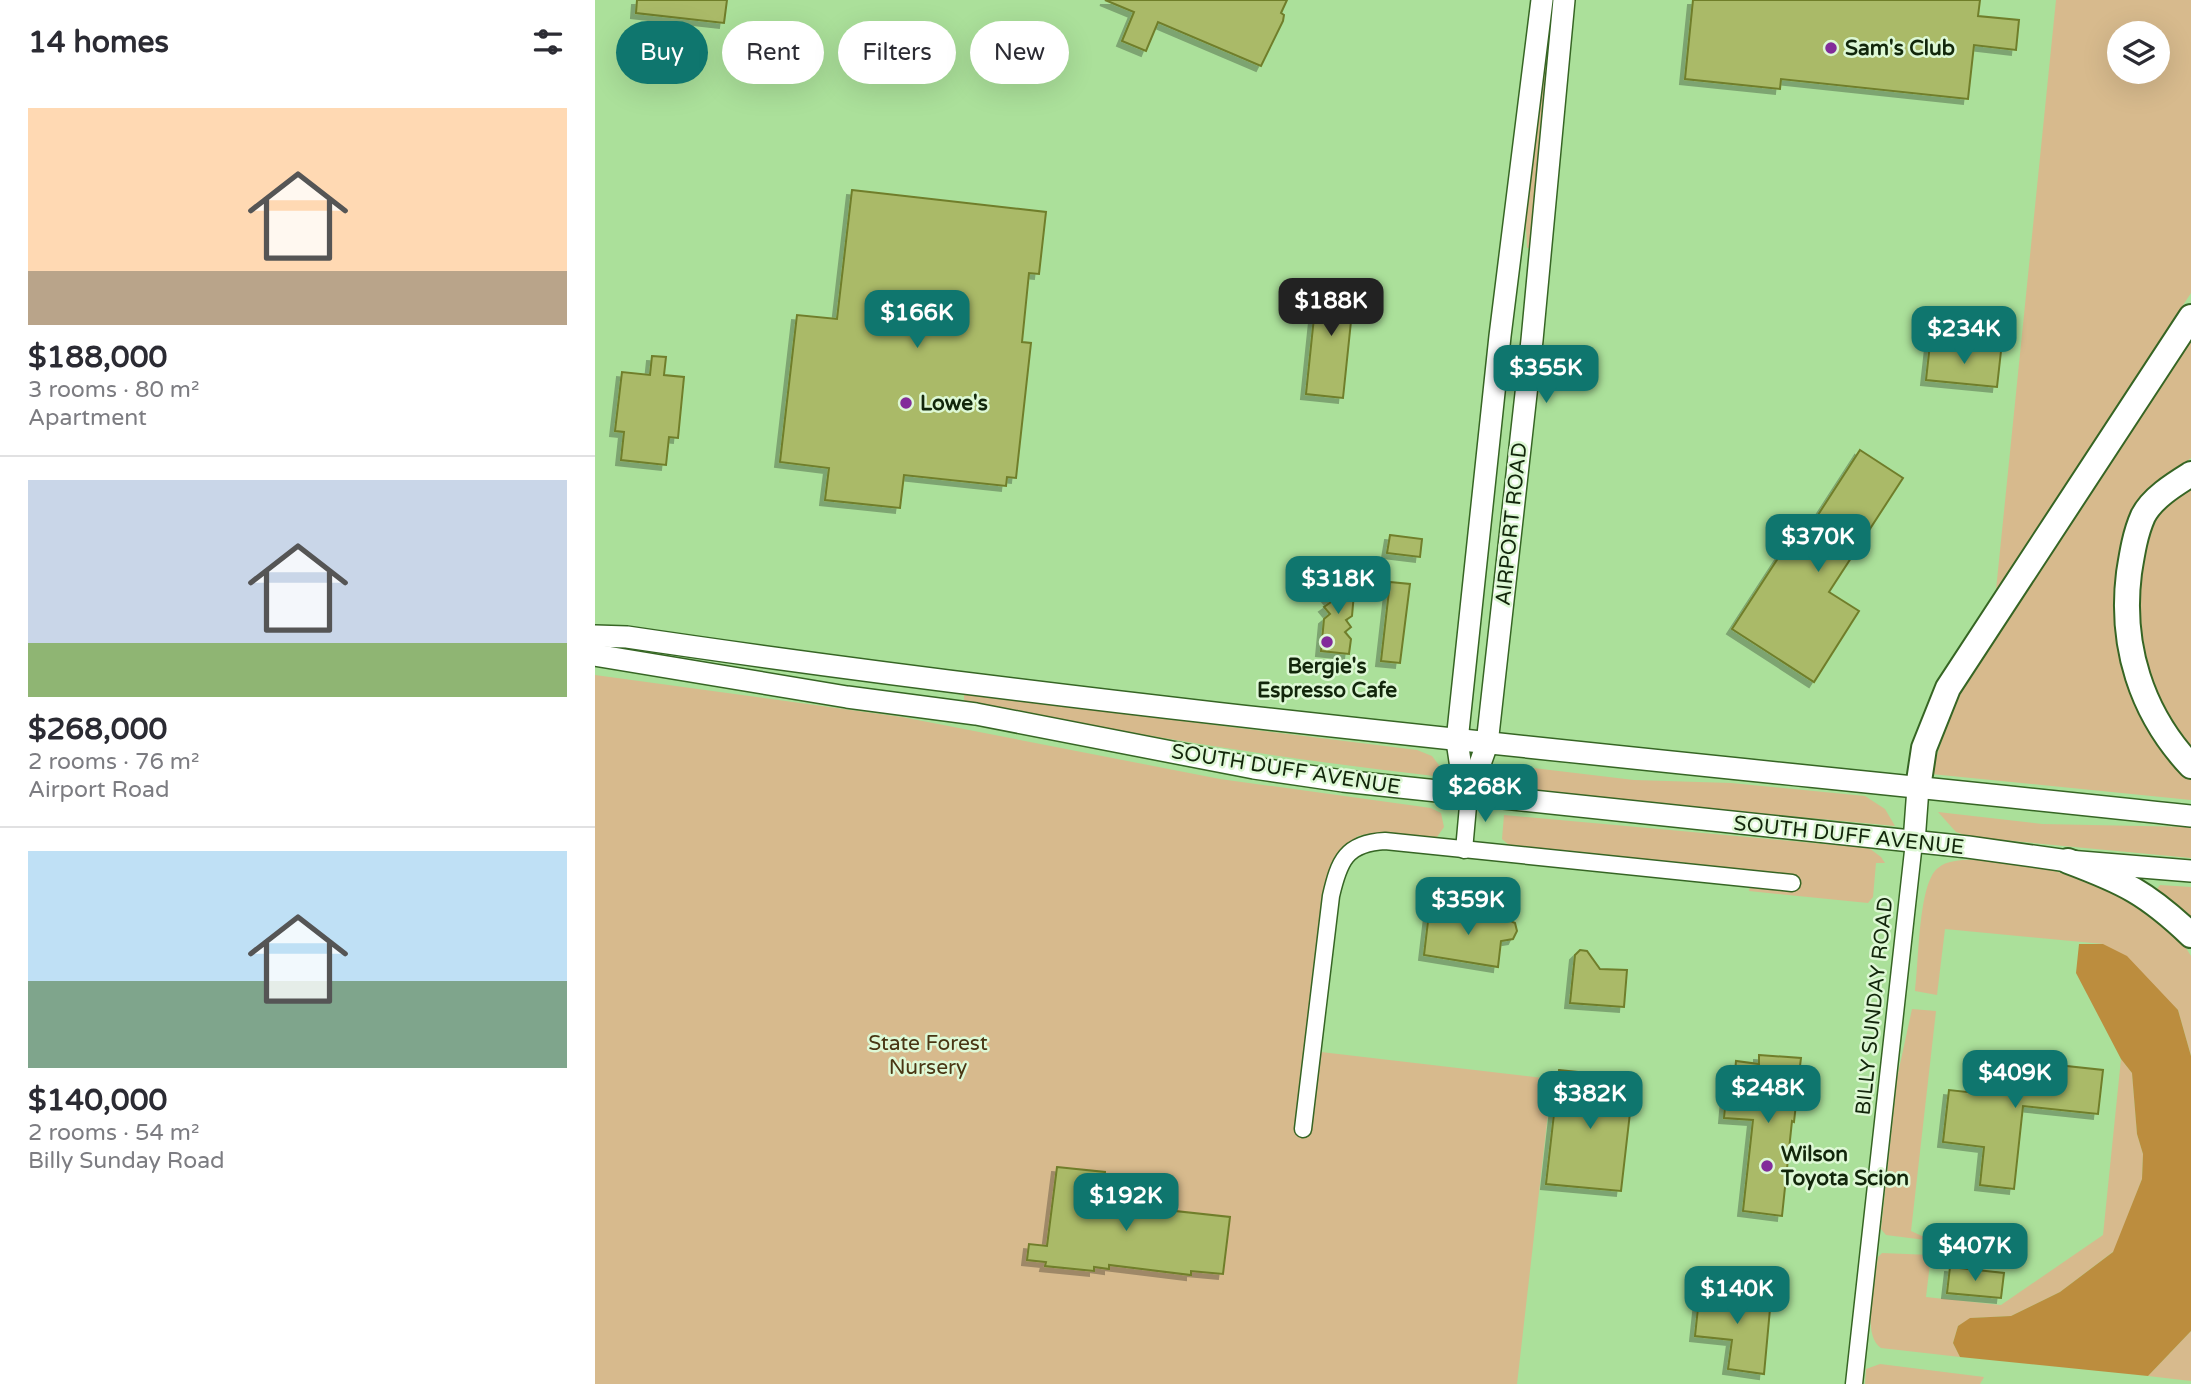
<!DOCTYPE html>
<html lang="en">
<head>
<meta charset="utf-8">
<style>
  :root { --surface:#fff; --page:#f7f7f7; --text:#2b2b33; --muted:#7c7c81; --line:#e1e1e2; --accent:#0f766e }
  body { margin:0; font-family:"Varela Round",sans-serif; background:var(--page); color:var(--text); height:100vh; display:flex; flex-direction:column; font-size:26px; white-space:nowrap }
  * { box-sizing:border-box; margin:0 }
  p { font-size:23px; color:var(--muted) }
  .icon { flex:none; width:38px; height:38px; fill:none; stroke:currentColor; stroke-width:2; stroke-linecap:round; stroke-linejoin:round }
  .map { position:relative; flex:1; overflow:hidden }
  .sheet { display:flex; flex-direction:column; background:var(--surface); width:595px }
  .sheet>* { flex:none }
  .guide { position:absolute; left:21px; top:21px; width:665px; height:63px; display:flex; gap:14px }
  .buttons { position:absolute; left:1512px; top:21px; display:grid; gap:14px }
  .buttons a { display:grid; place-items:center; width:63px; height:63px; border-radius:50%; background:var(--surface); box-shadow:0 7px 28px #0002; font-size:35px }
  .price { position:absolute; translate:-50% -60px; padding:0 16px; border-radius:14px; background:var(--accent); color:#fff; font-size:23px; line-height:46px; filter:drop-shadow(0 2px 4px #0008) }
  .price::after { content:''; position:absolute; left:50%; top:42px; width:21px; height:16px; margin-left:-10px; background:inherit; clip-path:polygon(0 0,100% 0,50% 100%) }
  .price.selected { background:#222; color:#fff }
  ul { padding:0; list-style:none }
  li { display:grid; align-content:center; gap:14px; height:371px; padding:0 28px }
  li+li { border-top:2px solid var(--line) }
  li span { display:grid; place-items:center; height:217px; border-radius:0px; color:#555 }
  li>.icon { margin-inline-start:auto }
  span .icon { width:126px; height:126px; fill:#fffc; stroke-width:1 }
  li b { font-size:30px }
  h2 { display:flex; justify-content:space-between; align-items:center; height:84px; padding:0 28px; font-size:30px }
  .tag { padding:0 24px; border-radius:32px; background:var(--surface); box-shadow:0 7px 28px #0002; font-size:24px; line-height:63px }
  .tag.selected { background:var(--accent); color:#fff }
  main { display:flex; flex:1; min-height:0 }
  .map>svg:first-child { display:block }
</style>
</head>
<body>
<main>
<section class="sheet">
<h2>14 homes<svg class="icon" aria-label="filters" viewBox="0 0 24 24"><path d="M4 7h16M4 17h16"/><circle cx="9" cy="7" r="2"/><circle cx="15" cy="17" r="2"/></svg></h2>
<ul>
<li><span style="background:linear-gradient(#ffd9b3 75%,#b9a48a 0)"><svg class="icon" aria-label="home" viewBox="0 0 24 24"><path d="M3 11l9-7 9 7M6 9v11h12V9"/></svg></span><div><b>$188,000</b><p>3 rooms · 80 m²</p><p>Apartment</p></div></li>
<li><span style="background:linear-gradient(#c9d6e8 75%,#8fb573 0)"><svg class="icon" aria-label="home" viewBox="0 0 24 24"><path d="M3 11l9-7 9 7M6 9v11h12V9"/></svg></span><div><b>$268,000</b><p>2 rooms · 76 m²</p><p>Airport Road</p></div></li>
<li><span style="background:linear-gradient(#bfe0f5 60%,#7fa58c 0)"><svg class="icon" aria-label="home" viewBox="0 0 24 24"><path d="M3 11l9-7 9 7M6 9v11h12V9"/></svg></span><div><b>$140,000</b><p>2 rooms · 54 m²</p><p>Billy Sunday Road</p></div></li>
</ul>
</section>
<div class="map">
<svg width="1596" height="1384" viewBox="0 0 1596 1384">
  <defs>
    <filter id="shadow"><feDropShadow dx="-5" dy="5" stdDeviation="0" flood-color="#0004"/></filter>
  </defs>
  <rect width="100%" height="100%" fill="#abe09a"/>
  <!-- green -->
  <g fill="#d7ba8d" fill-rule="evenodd">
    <path d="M1461,0H1596V293L1401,590ZM1524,33H1563V72H1524Z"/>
    <path d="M951,43L955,44L936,248H932L930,207Z"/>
    <path d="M1596,334V458L1568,480L1522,599L1596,775V800L1336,774L1359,702Z"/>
    <path d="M1596,484V748C1575,720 1558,693 1548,659C1534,608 1542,509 1596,484Z"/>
    <path d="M0,675L307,717L625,779L836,808L846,813L849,827L842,837L778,833L763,836L741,855L729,896L709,1050L957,1079L922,1384H0Z"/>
    <path d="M369,694L822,750L837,756L847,769L839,776C681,758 525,733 369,701Z"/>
    <path d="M930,767L1039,780L1136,783L1270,796L1290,809L1300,826L981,796L917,785L912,779L913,770Z"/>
    <path d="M1343,812L1447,824L1596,827V858L1375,837L1361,832Z"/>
    <path d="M909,815L1274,848L1286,857L1290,863H1281L1278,897L1273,903L1154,891L1155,886L1199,890L1201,875L915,846L907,839Z"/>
    <path d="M1391,860L1443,866L1522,890L1584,937L1596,956V1056L1583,1010L1508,944L1350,929L1342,995L1320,991C1324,964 1323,883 1343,868C1355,858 1376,860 1391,860Z"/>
    <path d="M1565,885L1596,887V921L1562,889Z"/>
    <path d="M1317,1009L1341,1011L1316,1231L1338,1241L1291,1235L1286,1229L1302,1078Z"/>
    <path d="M1526,1059L1537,1073L1542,1134L1548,1154L1547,1179L1519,1251L1465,1292L1416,1316L1376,1318L1363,1326L1358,1343L1365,1357L1286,1348C1266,1336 1280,1279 1283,1257L1287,1253L1336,1255L1331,1297L1406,1305L1508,1235Z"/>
    <path d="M1596,1331V1381L1553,1376Z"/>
    <path d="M1285,1364L1389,1377L1385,1384H1270L1271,1369Z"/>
  </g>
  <!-- forest -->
  <path fill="#bc8d3e" d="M1484,944H1508L1532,956L1583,1010L1596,1056V1331L1553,1376L1365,1357L1358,1343L1363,1326L1375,1318L1416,1316L1465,1292L1518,1252L1547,1179L1548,1154L1542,1134L1537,1073L1526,1059L1481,973Z"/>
  <!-- building -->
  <g fill="#aaba68" stroke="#707e2b" stroke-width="2" filter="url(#shadow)">
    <path d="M42,0H132L129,23L41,13Z"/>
    <path d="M510,0H692L686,13L689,15L688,21L666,66L563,22L551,51L527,41L539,12Z"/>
    <path d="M1098,0H1385L1383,16L1424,20L1421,50L1379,45L1373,99L1186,79L1185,89L1090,79Z"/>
    <path d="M257,190L451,212L444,274L434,273L427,342L436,343L421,478L412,477L411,486L309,475L305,508L230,500L234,468L185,462L202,315L242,319Z"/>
    <path d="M723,279L760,283L748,398L711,394Z"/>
    <path d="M1335,344L1406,351L1402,387L1331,380Z"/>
    <path d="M57,356L71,357L69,375L89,377L83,438L74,437L71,465L26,460L29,432L20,431L27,372L55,375Z"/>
    <path d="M1265,450L1308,478L1234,592L1264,611L1219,682L1137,629L1200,532L1208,538Z"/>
    <path d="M795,535L827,539L825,557L792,553Z"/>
    <path d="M731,578L760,582L757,616L751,620L756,627L750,632L756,639L754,654L726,651L729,619L735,614L729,607L736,602L729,593Z"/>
    <path d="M795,582L815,584L805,663L786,661Z"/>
    <path d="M841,910L893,916V912L914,914L913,920L920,923L922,931L918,939L906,941L903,967L829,955L834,913L841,914Z"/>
    <path d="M985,950L992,951L1005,969L1032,970L1029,1007L975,1003L980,955Z"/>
    <path d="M1164,1055L1206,1058L1204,1074L1215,1075L1212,1104H1201L1199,1122L1197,1121L1187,1216L1148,1211L1158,1120L1129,1118L1131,1096H1138L1141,1061L1164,1064Z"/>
    <path d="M1425,1061L1508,1070L1503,1114L1428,1106L1419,1189L1385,1185L1389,1147L1348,1142L1354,1090L1381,1093L1384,1064L1424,1068Z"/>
    <path d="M964,1070L1039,1078L1026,1191L951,1184Z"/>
    <path d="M462,1167L510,1172L507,1203L635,1217L628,1274L596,1271V1275L514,1265V1269L499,1267V1271L450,1266L451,1262L432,1260L434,1244L452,1246Z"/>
    <path d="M1355,1267L1409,1273L1406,1298L1352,1293Z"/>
    <path d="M1105,1289L1176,1298L1169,1374L1133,1369L1137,1340L1100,1336Z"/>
  </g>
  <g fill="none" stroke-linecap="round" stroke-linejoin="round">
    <!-- minor casing -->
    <g stroke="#366524" stroke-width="19">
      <g id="minor">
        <path d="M869,850L874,795"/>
        <path d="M708,1129L736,896C744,861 751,843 790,841L1197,883"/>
        <path d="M1259,1384L1319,842"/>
      </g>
    </g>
    <!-- major casing -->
    <g stroke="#366524" stroke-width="24">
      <g id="major">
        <path d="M0,636L32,637C552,714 1074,760 1596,816"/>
        <path d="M0,655L252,697L381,714L659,768L748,781L1373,847L1473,861L1596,871"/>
        <path d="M874,795L892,744L937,340L969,0"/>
        <path d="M874,795L868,781L862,741L905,336L947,0"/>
        <path d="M1319,842L1323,788"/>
      </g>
    </g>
    <!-- highway casing -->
    <g stroke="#366524" stroke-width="28">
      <g id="highway">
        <path d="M1596,474C1580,484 1557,498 1548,516C1540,534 1537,554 1534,573C1525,645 1546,713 1596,766"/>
        <path d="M1323,788L1329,748L1353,688L1596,317"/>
        <path d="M1473,861C1529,882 1552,893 1596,935"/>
      </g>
    </g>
    <!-- minor -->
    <use href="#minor" stroke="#fff" stroke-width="16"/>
    <!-- major -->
    <use href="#major" stroke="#fff" stroke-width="21"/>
    <!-- highway -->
    <use href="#highway" stroke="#fff" stroke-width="24"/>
  </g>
  <!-- markers -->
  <g fill="#822c9a" stroke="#def8d5" stroke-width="2.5">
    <circle cx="1236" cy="48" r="7"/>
    <circle cx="311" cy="403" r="7"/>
    <circle cx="732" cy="642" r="7"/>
    <circle cx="1172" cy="1166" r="7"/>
  </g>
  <g text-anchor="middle" stroke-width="5" stroke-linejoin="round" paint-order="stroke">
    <!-- poi labels -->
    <g font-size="21" font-weight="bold" fill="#12260b" stroke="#def8d5" text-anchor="start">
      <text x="1250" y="55">Sam's Club</text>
      <text x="325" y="410">Lowe's</text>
      <text x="732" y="673" text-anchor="middle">Bergie's<tspan x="732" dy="24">Espresso Cafe</tspan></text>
      <text x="1186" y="1161">Wilson<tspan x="1186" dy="24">Toyota Scion</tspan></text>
    </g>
    <!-- street labels -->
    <g font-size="21" fill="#12260b" stroke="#def8d5">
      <text transform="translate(916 524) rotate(-84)" y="7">AIRPORT ROAD</text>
      <text transform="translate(691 769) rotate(9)" y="7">SOUTH DUFF AVENUE</text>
      <text transform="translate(1254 835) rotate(6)" y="7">SOUTH DUFF AVENUE</text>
      <text transform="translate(1279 1006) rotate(-84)" y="7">BILLY SUNDAY ROAD</text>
    </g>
    <!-- park labels -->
    <g font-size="21" fill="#493513" stroke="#def8d5">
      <text x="333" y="1050">State Forest<tspan x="333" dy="24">Nursery</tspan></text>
    </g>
  </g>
</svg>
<div class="buttons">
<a><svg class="icon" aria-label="layers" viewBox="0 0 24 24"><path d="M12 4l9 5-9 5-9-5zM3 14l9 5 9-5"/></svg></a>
</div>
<b class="price selected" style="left:736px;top:338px">$188K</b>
<b class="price" style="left:322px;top:350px">$166K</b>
<b class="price" style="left:1369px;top:366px">$234K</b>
<b class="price" style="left:951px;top:405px">$355K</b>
<b class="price" style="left:1223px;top:574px">$370K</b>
<b class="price" style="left:743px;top:616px">$318K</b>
<b class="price" style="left:890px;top:824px">$268K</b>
<b class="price" style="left:873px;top:937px">$359K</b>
<b class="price" style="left:1420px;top:1110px">$409K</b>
<b class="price" style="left:1173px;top:1125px">$248K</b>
<b class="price" style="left:995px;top:1131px">$382K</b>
<b class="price" style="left:531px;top:1233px">$192K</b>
<b class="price" style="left:1380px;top:1283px">$407K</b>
<b class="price" style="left:1142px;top:1326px">$140K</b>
<div class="guide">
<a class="tag selected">Buy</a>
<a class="tag">Rent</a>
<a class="tag">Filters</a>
<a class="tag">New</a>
</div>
</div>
</main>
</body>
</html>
